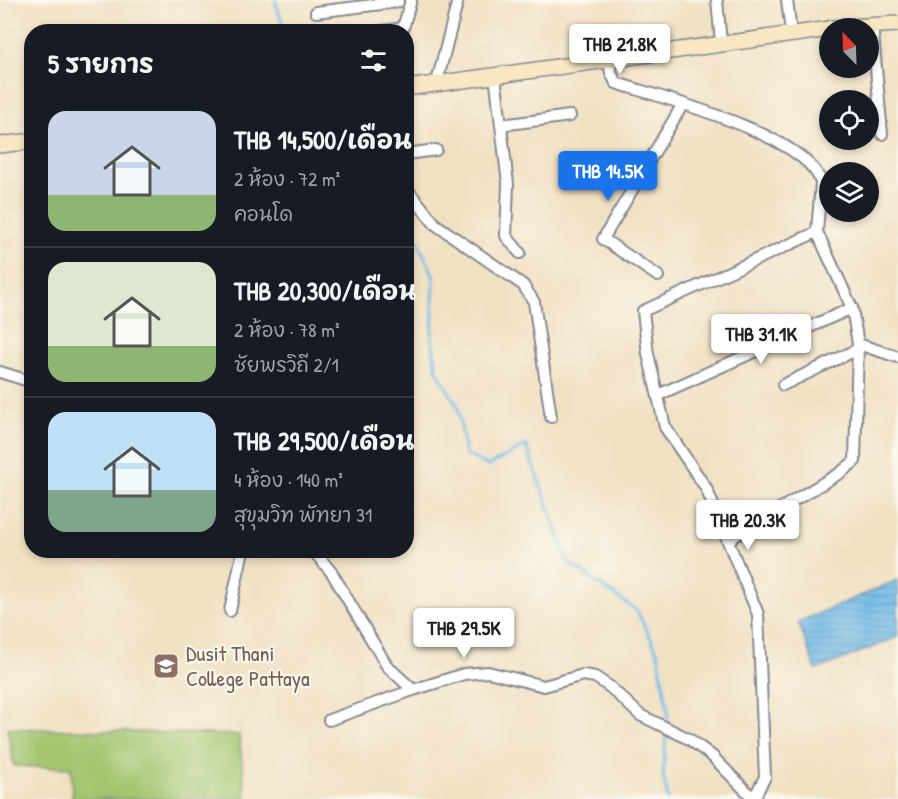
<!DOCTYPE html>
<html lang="th">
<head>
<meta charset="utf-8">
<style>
  :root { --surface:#171b24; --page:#242831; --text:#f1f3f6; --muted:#9ea1a6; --line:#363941; --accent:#1a73e8 }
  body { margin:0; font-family:"Patrick Hand","Playpen Sans Thai",sans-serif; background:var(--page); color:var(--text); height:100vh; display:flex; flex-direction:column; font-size:22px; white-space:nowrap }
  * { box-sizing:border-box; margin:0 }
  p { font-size:20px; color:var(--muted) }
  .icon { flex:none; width:33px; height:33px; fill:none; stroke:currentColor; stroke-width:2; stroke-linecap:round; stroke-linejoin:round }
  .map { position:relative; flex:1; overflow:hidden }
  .panel { position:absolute; left:24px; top:24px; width:390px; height:534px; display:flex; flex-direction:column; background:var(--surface); border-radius:24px; box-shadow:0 3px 9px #0003 }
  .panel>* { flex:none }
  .needle { width:39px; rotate:337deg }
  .buttons { position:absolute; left:819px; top:18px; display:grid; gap:12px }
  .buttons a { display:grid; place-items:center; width:60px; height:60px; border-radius:50%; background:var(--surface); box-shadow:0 3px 9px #0003; font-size:30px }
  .price { position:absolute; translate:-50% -51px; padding:0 14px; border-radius:6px; background:#fff; color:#222; font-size:20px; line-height:39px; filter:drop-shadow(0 2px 3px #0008) }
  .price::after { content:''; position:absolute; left:50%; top:36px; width:18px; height:14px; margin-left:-9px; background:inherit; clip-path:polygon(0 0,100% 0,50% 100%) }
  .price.on { background:var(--accent); color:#fff }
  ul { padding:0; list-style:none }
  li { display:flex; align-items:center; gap:18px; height:150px; padding:0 24px }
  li+li { border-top:2px solid var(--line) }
  li span { display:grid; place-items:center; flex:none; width:168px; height:120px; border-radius:18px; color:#555 }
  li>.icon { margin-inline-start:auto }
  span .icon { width:72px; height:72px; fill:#fffc; stroke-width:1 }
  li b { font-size:26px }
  h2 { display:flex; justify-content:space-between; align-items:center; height:72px; padding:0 24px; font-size:26px }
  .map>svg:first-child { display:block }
</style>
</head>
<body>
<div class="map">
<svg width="898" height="799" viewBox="0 0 898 799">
  <defs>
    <pattern id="water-rules" width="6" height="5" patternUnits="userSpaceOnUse" patternTransform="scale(1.5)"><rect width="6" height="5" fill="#6eb9e7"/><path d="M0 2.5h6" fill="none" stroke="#5a97be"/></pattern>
  </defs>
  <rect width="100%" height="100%" fill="#fbf7ec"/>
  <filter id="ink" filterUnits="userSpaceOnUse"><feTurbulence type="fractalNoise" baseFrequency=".0167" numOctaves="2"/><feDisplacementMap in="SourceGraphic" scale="12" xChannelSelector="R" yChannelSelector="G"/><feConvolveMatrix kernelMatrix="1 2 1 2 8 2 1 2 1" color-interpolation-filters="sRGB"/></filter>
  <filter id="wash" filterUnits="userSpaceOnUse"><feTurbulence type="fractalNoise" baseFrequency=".008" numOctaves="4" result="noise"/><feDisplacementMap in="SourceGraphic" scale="24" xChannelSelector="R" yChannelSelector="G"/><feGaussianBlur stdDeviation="1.35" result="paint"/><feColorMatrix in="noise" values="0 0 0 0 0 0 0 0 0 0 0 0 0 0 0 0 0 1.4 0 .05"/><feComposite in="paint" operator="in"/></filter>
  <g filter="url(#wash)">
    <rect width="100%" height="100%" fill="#f1e1c3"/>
    <!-- green -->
    <path fill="#a3c56e" stroke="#5f7a66" stroke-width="1.5" d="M7,728L239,735L246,799H72L71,768L14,766Z"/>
    <!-- water -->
    <path fill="url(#water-rules)" stroke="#4474a2" stroke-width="1.5" d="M898,580V637L816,670L798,622Z"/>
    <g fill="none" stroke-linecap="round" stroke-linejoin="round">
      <!-- stream -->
      <g stroke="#6eb9e7" stroke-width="3">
        <path d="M275,0L285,32"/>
        <path d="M406,216L434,277L432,339L437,371L458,407L465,454L488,466L526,445L568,562L637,611L658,653L668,711L663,775L668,799"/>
      </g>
    </g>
  </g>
  <g filter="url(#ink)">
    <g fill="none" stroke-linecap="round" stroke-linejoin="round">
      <!-- minor casing -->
      <g stroke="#868890" stroke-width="14">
        <g id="minor">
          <path d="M717,0L721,43"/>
          <path d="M787,0L791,33"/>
          <path d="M316,12L398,2"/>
          <path d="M872,24L882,134"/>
          <path d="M376,32L403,28"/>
          <path d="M402,32L411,0"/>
          <path d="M609,60L611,73L616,83C660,97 810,136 821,183L817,232L852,308L858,344L855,461L840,473L728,540"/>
          <path d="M495,75L508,184L506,236L520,253"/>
          <path d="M437,82L458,0"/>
          <path d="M501,125L570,116"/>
          <path d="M406,154L436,150"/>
          <path d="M406,188L435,224L523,285L534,302L551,417"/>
          <path d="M658,276L603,239L683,104"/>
          <path d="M858,344L898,357"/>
          <path d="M0,372L32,382"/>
          <path d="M783,385L858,349"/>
          <path d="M658,395L852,308"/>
          <path d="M313,550L332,573L387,666L413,690L464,674L488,672L544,686L583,675L595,677L610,687L640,715L689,739L712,756L754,799"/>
          <path d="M230,611L243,550"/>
          <path d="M329,720L413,690"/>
          <path d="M754,798L765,777L758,614L706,488L665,427L648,354L643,311L817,232"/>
        </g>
      </g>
      <!-- secondary casing -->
      <g stroke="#868890" stroke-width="18">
        <g id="secondary">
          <path d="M831,28L898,24"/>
          <path d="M406,88L830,29"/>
          <path d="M0,145L32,141"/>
        </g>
      </g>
      <!-- minor -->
      <use href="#minor" stroke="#fff" stroke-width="10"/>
      <!-- secondary -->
      <use href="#secondary" stroke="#f7e8c3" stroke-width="15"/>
    </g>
  </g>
  <!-- icons -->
  <defs>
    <g id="university-square" transform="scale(1.35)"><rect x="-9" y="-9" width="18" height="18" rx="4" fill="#8d6e63" stroke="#fbf7ec"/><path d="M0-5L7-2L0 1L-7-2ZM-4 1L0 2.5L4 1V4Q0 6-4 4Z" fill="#fff"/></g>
  </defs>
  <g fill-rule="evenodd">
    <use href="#university-square" x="166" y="666"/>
  </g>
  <g text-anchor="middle" stroke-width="4.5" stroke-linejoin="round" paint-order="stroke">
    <!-- education labels -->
    <g font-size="22" fill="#785e54" stroke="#fbf7ec" text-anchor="start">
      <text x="186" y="661">Dusit Thani<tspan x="186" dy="25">College Pattaya</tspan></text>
    </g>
  </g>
</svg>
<div class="buttons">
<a><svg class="needle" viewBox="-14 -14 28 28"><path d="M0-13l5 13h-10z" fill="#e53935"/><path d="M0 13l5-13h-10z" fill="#9ea1a6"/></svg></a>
<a><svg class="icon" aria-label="locate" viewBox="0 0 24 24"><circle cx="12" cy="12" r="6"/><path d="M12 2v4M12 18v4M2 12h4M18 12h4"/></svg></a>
<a><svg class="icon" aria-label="layers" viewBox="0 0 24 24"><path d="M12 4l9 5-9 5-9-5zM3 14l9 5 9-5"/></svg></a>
</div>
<b class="price" style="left:620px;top:75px">THB 21.8K</b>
<b class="price on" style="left:608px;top:202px">THB 14.5K</b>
<b class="price" style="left:761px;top:365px">THB 31.1K</b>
<b class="price" style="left:748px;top:551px">THB 20.3K</b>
<b class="price" style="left:464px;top:659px">THB 29.5K</b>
<section class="panel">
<h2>5 รายการ<svg class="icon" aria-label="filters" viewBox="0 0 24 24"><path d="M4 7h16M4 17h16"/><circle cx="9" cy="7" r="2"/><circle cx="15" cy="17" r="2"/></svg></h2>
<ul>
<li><span style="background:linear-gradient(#c9d6e8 70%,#8fb573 0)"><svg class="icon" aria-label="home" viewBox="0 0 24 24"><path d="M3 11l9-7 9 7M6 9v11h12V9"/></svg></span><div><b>THB 14,500/เดือน</b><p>2 ห้อง · 72 m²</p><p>คอนโด</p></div></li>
<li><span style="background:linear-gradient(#dfe7d0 70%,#8fb573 0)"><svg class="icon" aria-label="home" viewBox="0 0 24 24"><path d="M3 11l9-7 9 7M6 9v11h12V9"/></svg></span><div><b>THB 20,300/เดือน</b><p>2 ห้อง · 78 m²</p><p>ชัยพรวิถี 2/1</p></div></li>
<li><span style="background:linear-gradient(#bfe0f5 65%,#7fa58c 0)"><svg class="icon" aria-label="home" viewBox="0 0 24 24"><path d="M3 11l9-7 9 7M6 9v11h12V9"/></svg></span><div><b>THB 29,500/เดือน</b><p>4 ห้อง · 140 m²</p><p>สุขุมวิท พัทยา 31</p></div></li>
</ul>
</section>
</div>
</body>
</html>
